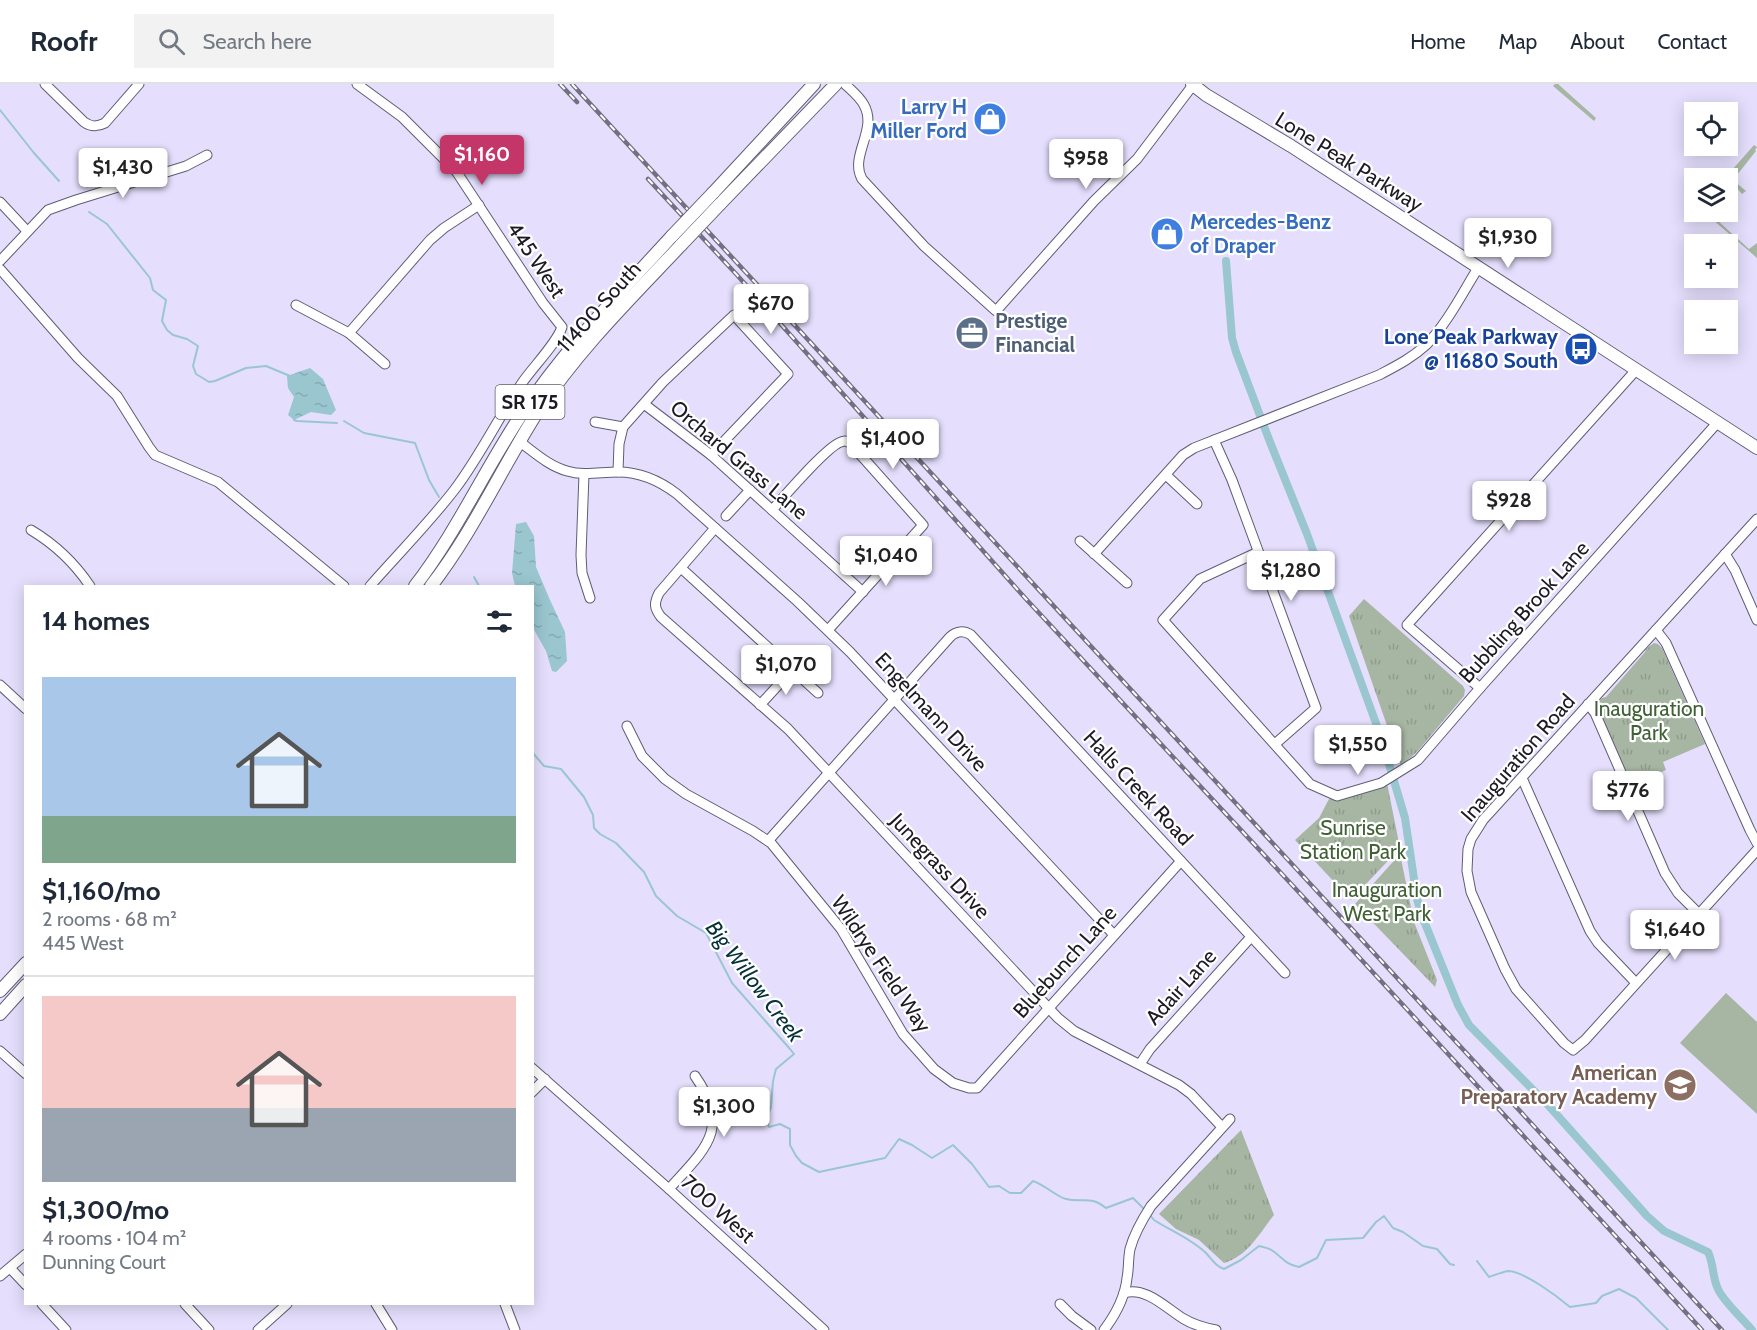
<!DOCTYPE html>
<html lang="en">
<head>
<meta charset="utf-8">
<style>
  :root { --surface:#fff; --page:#f2f2f3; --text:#1f2937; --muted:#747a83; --line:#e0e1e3; --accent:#c33667 }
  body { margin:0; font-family:Cabin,sans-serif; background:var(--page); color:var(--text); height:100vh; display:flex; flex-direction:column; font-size:22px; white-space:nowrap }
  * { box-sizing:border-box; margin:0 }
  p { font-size:20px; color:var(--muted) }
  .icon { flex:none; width:33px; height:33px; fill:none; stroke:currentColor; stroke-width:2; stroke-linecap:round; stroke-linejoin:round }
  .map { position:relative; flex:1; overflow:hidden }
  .panel { position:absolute; left:24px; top:501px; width:510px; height:720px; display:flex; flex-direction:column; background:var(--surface); border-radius:0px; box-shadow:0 3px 15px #0003 }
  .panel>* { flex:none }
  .controls { position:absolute; left:1684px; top:18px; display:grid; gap:12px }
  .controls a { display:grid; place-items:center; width:54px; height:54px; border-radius:0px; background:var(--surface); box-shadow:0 3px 15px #0003; font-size:30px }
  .price { position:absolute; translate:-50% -51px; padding:0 14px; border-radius:6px; background:#fff; color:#222; font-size:20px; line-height:39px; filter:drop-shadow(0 2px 3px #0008) }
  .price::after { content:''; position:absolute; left:50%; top:36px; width:18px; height:14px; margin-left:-9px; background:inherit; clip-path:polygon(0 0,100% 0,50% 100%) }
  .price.active { background:var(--accent); color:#fff }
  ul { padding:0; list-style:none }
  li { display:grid; align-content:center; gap:12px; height:318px; padding:0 18px }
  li+li { border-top:2px solid var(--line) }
  li span { display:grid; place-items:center; height:186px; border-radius:0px; color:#555 }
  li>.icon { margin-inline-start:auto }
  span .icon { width:108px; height:108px; fill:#fffc; stroke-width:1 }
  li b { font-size:26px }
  h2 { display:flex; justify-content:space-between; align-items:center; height:72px; padding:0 18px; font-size:26px }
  header { display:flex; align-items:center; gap:36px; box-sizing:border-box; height:84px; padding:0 30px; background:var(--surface); border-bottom:2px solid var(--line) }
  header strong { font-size:28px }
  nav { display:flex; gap:33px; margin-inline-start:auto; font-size:21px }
  .search { width:420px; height:54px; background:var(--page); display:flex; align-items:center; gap:15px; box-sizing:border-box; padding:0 21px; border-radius:0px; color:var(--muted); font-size:22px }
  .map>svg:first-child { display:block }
</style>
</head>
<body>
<header>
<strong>Roofr</strong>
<div class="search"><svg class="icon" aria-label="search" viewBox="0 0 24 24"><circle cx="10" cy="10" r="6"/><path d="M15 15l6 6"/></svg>Search here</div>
<nav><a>Home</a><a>Map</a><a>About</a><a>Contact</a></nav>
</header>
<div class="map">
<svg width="1757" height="1246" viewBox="0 0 1757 1246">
  <defs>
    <pattern id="park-tufts" width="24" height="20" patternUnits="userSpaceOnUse" patternTransform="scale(1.5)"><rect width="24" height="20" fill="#a7b6a3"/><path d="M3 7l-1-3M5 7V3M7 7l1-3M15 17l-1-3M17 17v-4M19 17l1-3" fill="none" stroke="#8f9c8c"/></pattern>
    <pattern id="water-ripples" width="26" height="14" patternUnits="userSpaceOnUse" patternTransform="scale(1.5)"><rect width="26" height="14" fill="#9ac6d0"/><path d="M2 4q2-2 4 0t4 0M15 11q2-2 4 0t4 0" fill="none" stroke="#84aab2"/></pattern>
  </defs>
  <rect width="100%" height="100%" fill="#e5dffd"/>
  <!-- green -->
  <g fill="#a7b6a3">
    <path d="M1555,0H1558L1596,34L1594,37L1553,2Z"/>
    <path d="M1754,61L1757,63L1755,66L1756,67L1733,96L1746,107L1742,110L1728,94H1725Z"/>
    <path d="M1704,128H1708L1749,165L1757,159V174Z"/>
    <path d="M1726,909L1757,938V1030L1680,959Z"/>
  </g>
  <!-- park -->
  <g fill="url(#park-tufts)">
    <path d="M1364,515L1463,602L1465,606L1464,612L1417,668L1401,682L1349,532Z"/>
    <path d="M1654,559L1658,560L1662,564L1705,660L1663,678L1666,686L1631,702L1598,624C1598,618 1599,614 1606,613L1645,568L1646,565Z"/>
    <path d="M1387,699L1400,764L1351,816L1295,756L1319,734L1329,715H1341Z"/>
    <path d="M1400,770L1414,838L1437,896L1435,903L1355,820Z"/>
    <path d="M1241,1046L1274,1131C1260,1149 1247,1173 1224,1179L1199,1156L1176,1145L1159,1130Z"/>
  </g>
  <!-- water -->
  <g fill="url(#water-ripples)">
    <path d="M310,284L323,295L336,326L331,331L311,328L294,336L288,331L294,313L288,304L287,292Z"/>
    <path d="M526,438L534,452L536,483L550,516L565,548L567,577L556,588L552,587L546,567L533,544L532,502H515L512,489L516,440Z"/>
  </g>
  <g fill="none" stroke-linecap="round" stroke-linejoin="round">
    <!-- stream -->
    <g stroke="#9ac6d0" stroke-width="2">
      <path d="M0,26L34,69L59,97"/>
      <path d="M89,128L107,140L150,194L153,206L166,216L162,237L167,246L173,251L187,255L198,262L193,282L196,290L209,298L215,297L246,284L266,282L290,292"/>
      <path d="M295,334L294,336L297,337L337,339"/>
      <path d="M344,337L364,349L415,359L429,396L439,413"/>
      <path d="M474,493L479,502"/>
      <path d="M532,668L544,682L561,685L584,713L593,731L594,744L600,750L616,759L644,788L656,812L677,832L706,849L732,899L790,965L794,970L776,985L773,997L771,1023L766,1035L769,1043L780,1040L790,1045V1061L796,1072L802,1079L819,1088L885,1074L899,1055L912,1061L932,1074L953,1061L972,1080L989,1103L999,1102L1010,1109H1021L1033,1097C1045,1101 1057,1113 1066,1115C1084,1119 1090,1111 1106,1124L1133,1114L1144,1125"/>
      <path d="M1150,1131L1154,1136C1171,1147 1192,1155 1207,1170C1213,1177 1216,1182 1224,1185L1241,1176L1259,1162C1264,1163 1269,1164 1273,1167C1284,1175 1285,1180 1299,1183L1317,1174L1326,1156L1363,1154L1376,1138L1384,1132L1393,1144L1403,1148L1423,1162L1437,1165L1450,1180L1454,1181"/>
      <path d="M1477,1177L1489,1193C1495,1191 1502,1188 1508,1187C1524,1187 1558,1213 1570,1223L1596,1219L1602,1212L1619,1205L1636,1214L1668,1246"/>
    </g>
    <!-- canal -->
    <path stroke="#9ac6d0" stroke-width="8" d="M1226,177L1232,254L1236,268L1270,358L1307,450L1381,653L1405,734L1417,815L1422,832L1458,921L1469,941L1549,1022L1647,1132L1664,1147L1708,1168C1714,1180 1712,1193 1718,1205C1723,1217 1743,1235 1752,1246"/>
    <!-- minor casing -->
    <g stroke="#615c76" stroke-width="11">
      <g id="minor">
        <path d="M45,0L84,38C91,43 97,43 105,39L139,0"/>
        <path d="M357,0L402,33L456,87L543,219L562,243C557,259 532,284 522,299C498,334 480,372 455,405C429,439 398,470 370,502"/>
        <path d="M845,0C851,6 860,13 864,21C878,46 849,72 862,95L924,162L996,227L1094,117L1137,75L1193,1"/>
        <path d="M0,118L27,147"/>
        <path d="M0,177L48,126L76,116L186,82L207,71"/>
        <path d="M0,185L78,274L117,312L149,363L155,371L218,398L344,502"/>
        <path d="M296,221L349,249L385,280"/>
        <path d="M349,249L430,156L444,144L479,121"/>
        <path d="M644,320L711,371L863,508"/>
        <path d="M595,338L623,343"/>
        <path d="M1214,356L1232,396L1316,624L1275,660"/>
        <path d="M520,358C535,369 549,382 567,387C584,392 600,388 618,388C640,388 660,397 677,410L797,517L850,568L1114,851"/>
        <path d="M618,388L619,360L623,343L663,298L734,231L788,290L711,371"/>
        <path d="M584,390L581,471L582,489L590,514"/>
        <path d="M1166,391L1197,420"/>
        <path d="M772,426C784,413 827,362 841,358C845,356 846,357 850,359L923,441L828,546"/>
        <path d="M726,432L750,406"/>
        <path d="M1757,435L1483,736L1471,755L1468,765L1467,787L1471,808L1505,885L1516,905L1564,959L1573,966L1585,956L1757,766"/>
        <path d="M715,444L659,509C654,519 654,524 661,533L788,645L1058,934L1074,947L1179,1001L1191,1010L1222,1043"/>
        <path d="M31,446C56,461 74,478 90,502"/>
        <path d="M1080,457L1127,499"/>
        <path d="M1258,468L1200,495L1163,536L1310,700L1337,712L1381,699L1418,676L1480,604L1718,338"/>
        <path d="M1094,470L1183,371L1194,364L1379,291C1396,282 1412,274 1426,261C1447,240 1463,208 1478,184"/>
        <path d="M1725,470L1735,486L1757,536"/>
        <path d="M681,484L818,609"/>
        <path d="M1656,546L1666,559L1750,746L1757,759"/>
        <path d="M0,601L26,625"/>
        <path d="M1480,604L1407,541L1637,285"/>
        <path d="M1588,620L1595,629L1665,789L1678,809L1699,830"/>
        <path d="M760,621L792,586"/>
        <path d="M627,642L642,672L665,695L686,710L753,747L771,759L841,845L903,950L934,985L953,999L969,1004H977L1181,777"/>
        <path d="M1522,694L1590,847L1598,859L1636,899"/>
        <path d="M768,757L950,553C956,547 964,546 971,551L1285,889"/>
        <path d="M0,967L26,990"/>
        <path d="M1140,980L1150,965L1251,853"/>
        <path d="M532,984L669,1105L824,1246"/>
        <path d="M532,1008L545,995"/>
        <path d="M669,1105C705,1065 732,1045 695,992"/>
        <path d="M10,1184L26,1201"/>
        <path d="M0,1192L26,1170"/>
        <path d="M1124,1209C1146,1202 1167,1225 1184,1235C1194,1241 1205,1244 1216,1246"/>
        <path d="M42,1220L66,1246"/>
        <path d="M185,1220L209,1246"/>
        <path d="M376,1220L392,1246"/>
        <path d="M505,1220L515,1246"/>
        <path d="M1060,1220L1072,1232L1091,1246"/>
        <path d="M258,1246L287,1220"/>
        <path d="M1104,1246C1116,1230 1125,1214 1127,1194C1129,1184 1128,1175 1130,1165C1134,1150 1142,1136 1151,1122L1230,1035"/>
      </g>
    </g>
    <!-- major casing -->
    <g stroke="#615c76" stroke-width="14">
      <g id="major">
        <path d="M1192,0L1206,11L1291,62L1757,364"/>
        <path d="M713,109L814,0"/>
        <path d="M720,120L836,0"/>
        <path d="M415,502C456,449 484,387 521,331C565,265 619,210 672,152"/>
        <path d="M431,502C473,448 501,385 538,327C578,266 631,214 681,161"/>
        <path d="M0,907L26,879"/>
        <path d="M0,930L26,901"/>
      </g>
    </g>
    <!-- minor -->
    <use href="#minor" stroke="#fff" stroke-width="9"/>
    <!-- major -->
    <use href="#major" stroke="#fff" stroke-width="12"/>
    <!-- rail casing -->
    <g stroke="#747083" stroke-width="4.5">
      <g id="rail">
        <path d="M560,0L577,18"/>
        <path d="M572,0L1722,1246"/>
        <path d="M648,95L737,191L1026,515L1334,846L1702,1246"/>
      </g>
    </g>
    <!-- rail -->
    <use href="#rail" stroke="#fff" stroke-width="2" stroke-dasharray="7" stroke-linecap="butt"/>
    <!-- major-bridge casing -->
    <g stroke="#615c76" stroke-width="14" stroke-linecap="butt">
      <g id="major-bridge">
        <path d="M672,152L713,109"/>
        <path d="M681,161L720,120"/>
      </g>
    </g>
    <!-- major-bridge -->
    <use href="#major-bridge" stroke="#fff" stroke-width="12"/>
  </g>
  <!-- icons -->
  <defs>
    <g id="shop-disc" transform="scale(1.725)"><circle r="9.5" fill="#3f7fe0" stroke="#fff"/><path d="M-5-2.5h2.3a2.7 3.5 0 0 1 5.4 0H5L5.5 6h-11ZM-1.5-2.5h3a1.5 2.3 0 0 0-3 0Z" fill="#fff"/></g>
    <g id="office-disc" transform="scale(1.725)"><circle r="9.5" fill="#5c6f8a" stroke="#fff"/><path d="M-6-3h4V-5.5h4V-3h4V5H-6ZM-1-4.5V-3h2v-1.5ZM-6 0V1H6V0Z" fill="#fff"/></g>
    <g id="bus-disc" transform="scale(1.725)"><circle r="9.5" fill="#1a4fb4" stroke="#fff"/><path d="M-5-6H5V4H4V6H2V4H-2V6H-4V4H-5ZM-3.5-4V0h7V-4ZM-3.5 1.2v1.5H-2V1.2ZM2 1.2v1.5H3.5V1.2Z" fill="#fff"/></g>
    <g id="school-disc" transform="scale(1.725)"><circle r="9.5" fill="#8d6e63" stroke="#fff"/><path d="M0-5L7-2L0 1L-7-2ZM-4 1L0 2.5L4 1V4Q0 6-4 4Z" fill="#fff"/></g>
  </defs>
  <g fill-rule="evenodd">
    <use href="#shop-disc" x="990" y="35"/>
    <use href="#shop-disc" x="1167" y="150"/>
    <use href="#office-disc" x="972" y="249"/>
    <use href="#bus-disc" x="1581" y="265"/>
    <use href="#school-disc" x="1680" y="1001"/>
  </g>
  <g text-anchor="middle" stroke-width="4.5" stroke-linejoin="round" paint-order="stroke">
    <!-- shield labels -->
    <rect fill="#fff" stroke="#615f66" stroke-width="1.5" x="495.5" y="301" width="69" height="34" rx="4.5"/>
    <g font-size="20" font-weight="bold" fill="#1d1a25">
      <text x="530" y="325">SR 175</text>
    </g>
    <!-- shop labels -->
    <g font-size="21" font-weight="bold" fill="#366cbe" stroke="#fff" text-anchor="end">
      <text x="967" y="30">Larry H<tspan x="967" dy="24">Miller Ford</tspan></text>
      <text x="1190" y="145" text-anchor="start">Mercedes-Benz<tspan x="1190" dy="24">of Draper</tspan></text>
    </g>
    <!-- street labels -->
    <g font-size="21" fill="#1d1a25" stroke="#fff">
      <text transform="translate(1349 78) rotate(32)" y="7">Lone Peak Parkway</text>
      <text transform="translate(536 176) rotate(56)" y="7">445 West</text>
      <text transform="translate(599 223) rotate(-48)" y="7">11400 South</text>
      <text transform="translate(739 376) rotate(40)" y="7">Orchard Grass Lane</text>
      <text transform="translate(1524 528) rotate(-48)" y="7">Bubbling Brook Lane</text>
      <text transform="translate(931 628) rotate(47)" y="7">Engelmann Drive</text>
      <text transform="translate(1518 674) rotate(-49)" y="7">Inauguration Road</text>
      <text transform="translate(1138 704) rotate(47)" y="7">Halls Creek Road</text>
      <text transform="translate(940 782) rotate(47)" y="7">Junegrass Drive</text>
      <text transform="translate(1065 878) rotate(-48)" y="7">Bluebunch Lane</text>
      <text transform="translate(881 880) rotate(56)" y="7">Wildrye Field Way</text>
      <text transform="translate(1181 903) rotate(-48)" y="7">Adair Lane</text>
      <text transform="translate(718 1125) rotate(42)" y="7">700 West</text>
    </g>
    <!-- service labels -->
    <g font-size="21" font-weight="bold" fill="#4e5e75" stroke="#fff" text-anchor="start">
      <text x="995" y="244">Prestige<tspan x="995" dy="24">Financial</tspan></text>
    </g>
    <!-- transit labels -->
    <g font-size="21" font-weight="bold" fill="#164399" stroke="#fff" text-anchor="end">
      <text x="1558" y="260">Lone Peak Parkway<tspan x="1558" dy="24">@ 11680 South</tspan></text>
    </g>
    <!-- park labels -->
    <g font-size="21" fill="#406135" stroke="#fff">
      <text x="1649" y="632">Inauguration<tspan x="1649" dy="24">Park</tspan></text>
      <text x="1353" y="751">Sunrise<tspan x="1353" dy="24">Station Park</tspan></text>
      <text x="1387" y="813">Inauguration<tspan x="1387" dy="24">West Park</tspan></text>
    </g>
    <!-- education labels -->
    <g font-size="21" font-weight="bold" fill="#785e54" stroke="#fff" text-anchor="end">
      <text x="1657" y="996">American<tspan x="1657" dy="24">Preparatory Academy</tspan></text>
    </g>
    <!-- water labels -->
    <g font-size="22" font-style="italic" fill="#053239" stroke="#fff">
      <text transform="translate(755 897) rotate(53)" y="8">Big Willow Creek</text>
    </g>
  </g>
</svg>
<div class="controls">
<a><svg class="icon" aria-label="locate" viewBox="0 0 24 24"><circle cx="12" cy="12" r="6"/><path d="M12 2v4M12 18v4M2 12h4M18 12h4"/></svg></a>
<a><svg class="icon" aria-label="layers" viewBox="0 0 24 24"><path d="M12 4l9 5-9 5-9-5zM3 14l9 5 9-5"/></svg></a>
<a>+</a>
<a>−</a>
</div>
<b class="price active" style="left:482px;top:102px">$1,160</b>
<b class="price" style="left:1086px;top:106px">$958</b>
<b class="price" style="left:123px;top:115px">$1,430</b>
<b class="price" style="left:1508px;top:185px">$1,930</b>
<b class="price" style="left:771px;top:251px">$670</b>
<b class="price" style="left:893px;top:386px">$1,400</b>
<b class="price" style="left:1509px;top:448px">$928</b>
<b class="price" style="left:886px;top:503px">$1,040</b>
<b class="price" style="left:1291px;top:518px">$1,280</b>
<b class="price" style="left:786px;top:612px">$1,070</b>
<b class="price" style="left:1358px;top:692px">$1,550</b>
<b class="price" style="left:1628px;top:738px">$776</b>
<b class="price" style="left:1675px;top:877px">$1,640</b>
<b class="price" style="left:724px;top:1054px">$1,300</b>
<section class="panel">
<h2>14 homes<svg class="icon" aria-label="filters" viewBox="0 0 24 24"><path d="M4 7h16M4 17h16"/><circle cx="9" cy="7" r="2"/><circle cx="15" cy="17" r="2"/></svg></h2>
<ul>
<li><span style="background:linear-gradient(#a9c7e8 75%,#7fa58c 0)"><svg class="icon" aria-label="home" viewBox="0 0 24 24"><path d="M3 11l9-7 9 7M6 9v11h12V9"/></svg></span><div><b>$1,160/mo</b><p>2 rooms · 68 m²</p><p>445 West</p></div></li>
<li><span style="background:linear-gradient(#f6c9c9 60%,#9aa5b1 0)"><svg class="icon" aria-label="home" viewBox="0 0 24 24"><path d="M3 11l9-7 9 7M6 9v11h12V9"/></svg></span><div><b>$1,300/mo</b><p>4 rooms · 104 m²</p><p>Dunning Court</p></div></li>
</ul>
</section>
</div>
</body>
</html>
